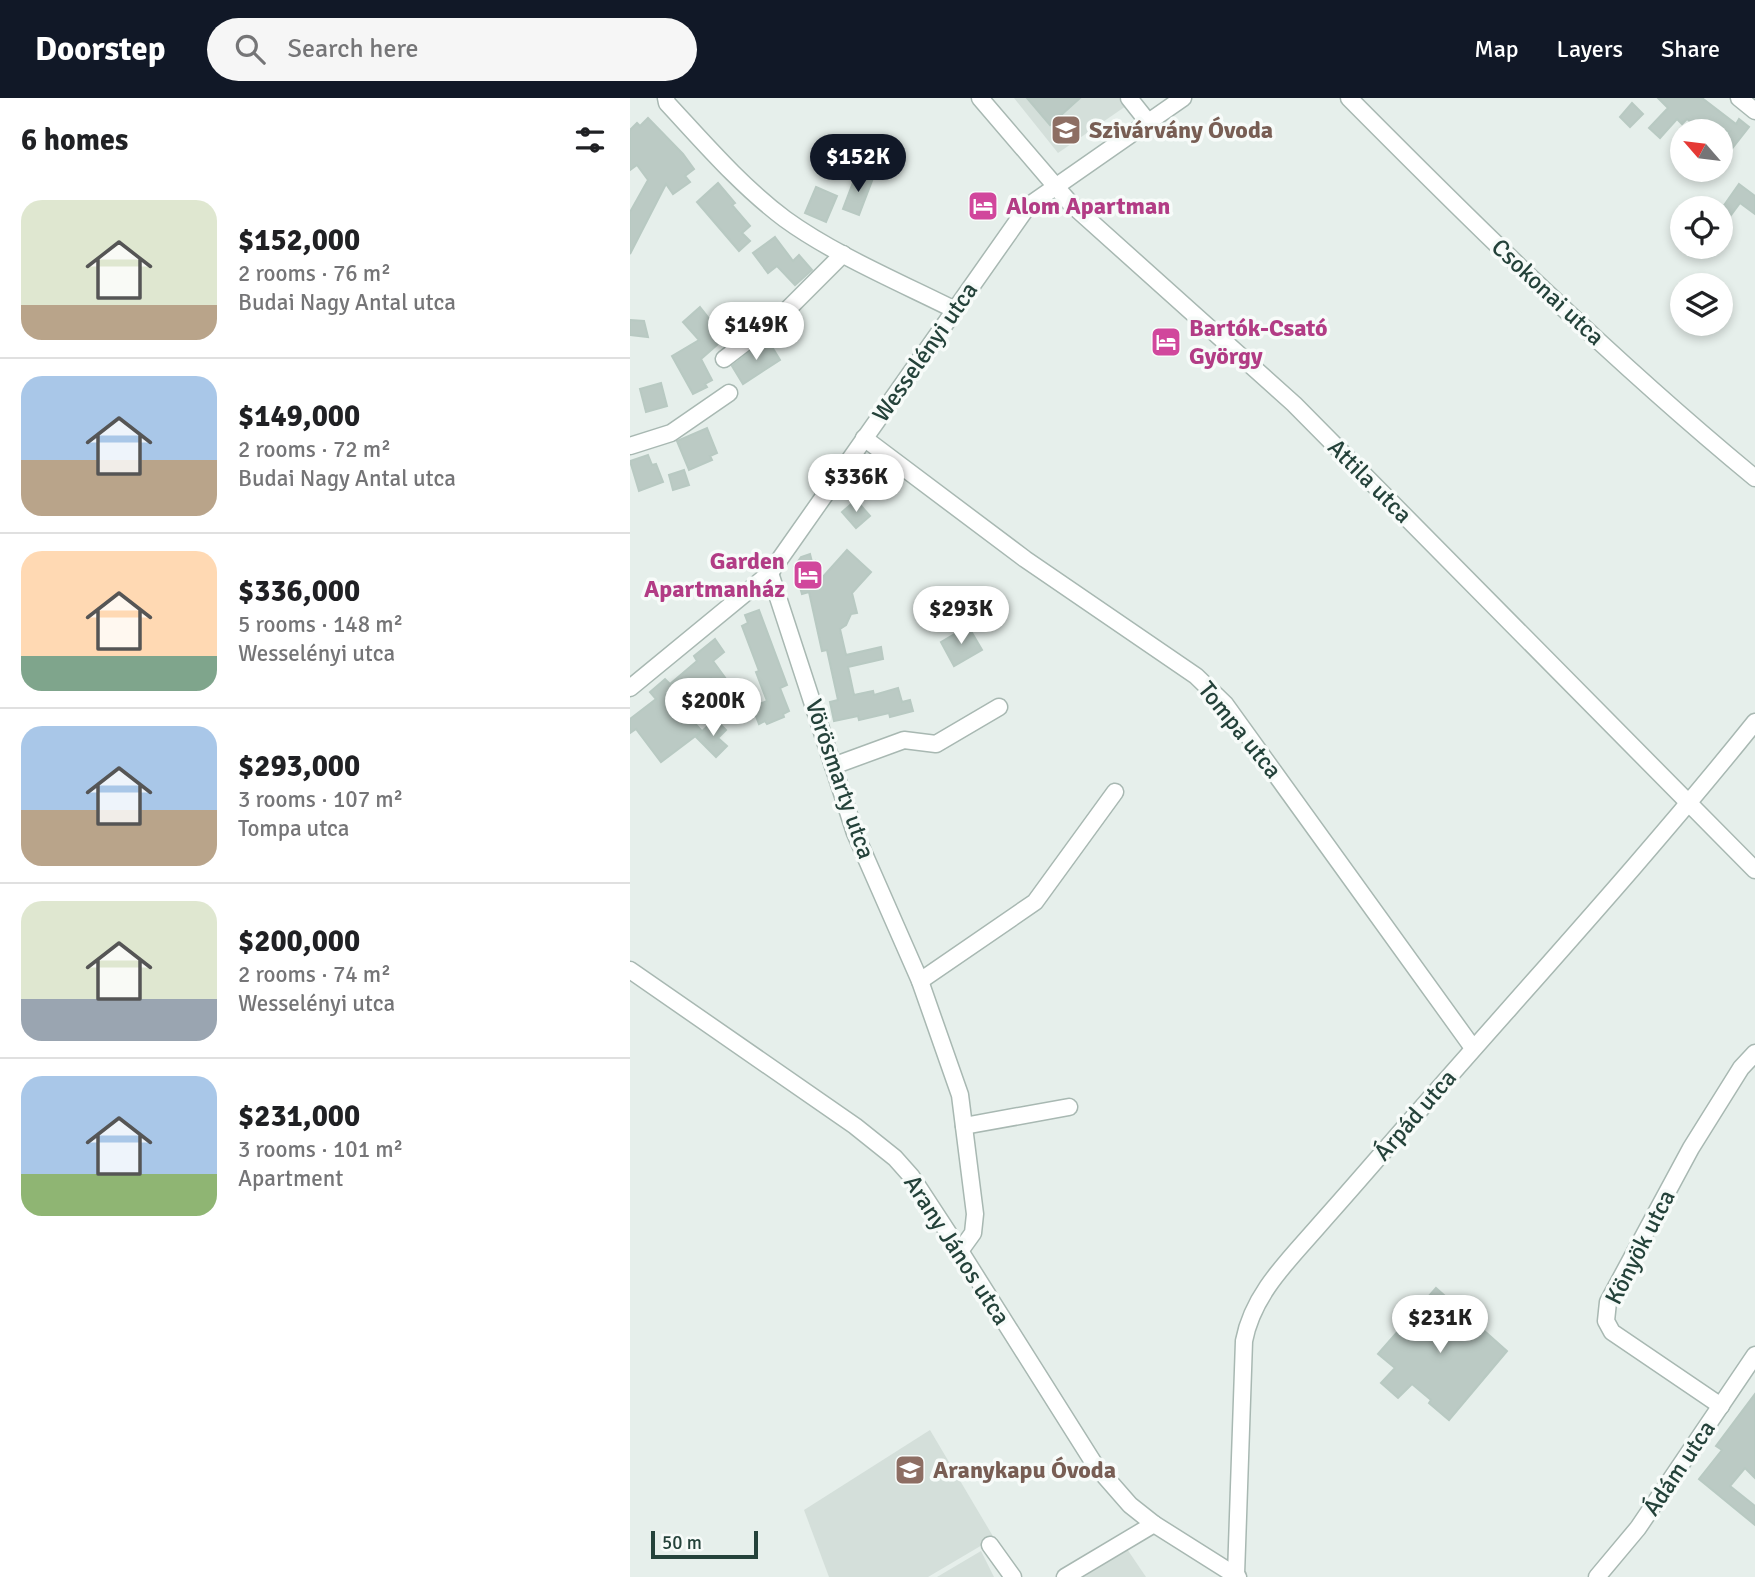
<!DOCTYPE html>
<html lang="en">
<head>
<meta charset="utf-8">
<style>
  :root { --surface:#fff; --page:#f6f6f6; --text:#202124; --muted:#757577; --line:#e0e0e0; --accent:#111827 }
  body { margin:0; font-family:Signika,sans-serif; background:var(--page); color:var(--text); height:100vh; display:flex; flex-direction:column; font-size:26px; white-space:nowrap }
  * { box-sizing:border-box; margin:0 }
  p { font-size:23px; color:var(--muted) }
  .icon { flex:none; width:38px; height:38px; fill:none; stroke:currentColor; stroke-width:2; stroke-linecap:round; stroke-linejoin:round }
  .map { position:relative; flex:1; overflow:hidden }
  .sheet { display:flex; flex-direction:column; background:var(--surface); width:630px }
  .sheet>* { flex:none }
  .needle { width:46px; rotate:298deg }
  .controls { position:absolute; left:1040px; top:21px; display:grid; gap:14px }
  .controls a { display:grid; place-items:center; width:63px; height:63px; border-radius:50%; background:var(--surface); box-shadow:0 4px 10px #0003; font-size:35px }
  .scale { position:absolute; left:21px; bottom:18px; width:107px; box-sizing:border-box; padding-left:7px; border:4px solid #24423a; border-top:0; font-size:19px; line-height:24px; white-space:nowrap; color:#24423a; -webkit-text-stroke:5px #f7fbf9; paint-order:stroke }
  .price { position:absolute; translate:-50% -60px; padding:0 16px; border-radius:24px; background:#fff; color:#222; font-size:23px; line-height:46px; filter:drop-shadow(0 2px 4px #0008) }
  .price::after { content:''; position:absolute; left:50%; top:42px; width:21px; height:16px; margin-left:-10px; background:inherit; clip-path:polygon(0 0,100% 0,50% 100%) }
  .price.current { background:var(--accent); color:#fff }
  ul { padding:0; list-style:none }
  li { display:flex; align-items:center; gap:21px; height:175px; padding:0 21px }
  li+li { border-top:2px solid var(--line) }
  li span { display:grid; place-items:center; flex:none; width:196px; height:140px; border-radius:21px; color:#555 }
  li>.icon { margin-inline-start:auto }
  span .icon { width:84px; height:84px; fill:#fffc; stroke-width:1 }
  li b { font-size:30px }
  h2 { display:flex; justify-content:space-between; align-items:center; height:84px; padding:0 21px; font-size:30px }
  header { display:flex; align-items:center; gap:42px; box-sizing:border-box; height:98px; padding:0 35px; background:var(--accent); color:#fff }
  header strong { font-size:33px }
  nav { display:flex; gap:38px; margin-inline-start:auto; font-size:24px }
  .search { width:490px; height:63px; background:var(--page); display:flex; align-items:center; gap:18px; box-sizing:border-box; padding:0 24px; border-radius:38px; color:var(--muted); font-size:26px }
  main { display:flex; flex:1; min-height:0 }
  .map>svg:first-child { display:block }
</style>
</head>
<body>
<header>
<strong>Doorstep</strong>
<div class="search"><svg class="icon" aria-label="search" viewBox="0 0 24 24"><circle cx="10" cy="10" r="6"/><path d="M15 15l6 6"/></svg>Search here</div>
<nav><a>Map</a><a>Layers</a><a>Share</a></nav>
</header>
<main>
<section class="sheet">
<h2>6 homes<svg class="icon" aria-label="filters" viewBox="0 0 24 24"><path d="M4 7h16M4 17h16"/><circle cx="9" cy="7" r="2"/><circle cx="15" cy="17" r="2"/></svg></h2>
<ul>
<li><span style="background:linear-gradient(#dfe7d0 75%,#b9a48a 0)"><svg class="icon" aria-label="home" viewBox="0 0 24 24"><path d="M3 11l9-7 9 7M6 9v11h12V9"/></svg></span><div><b>$152,000</b><p>2 rooms · 76 m²</p><p>Budai Nagy Antal utca</p></div></li>
<li><span style="background:linear-gradient(#a9c7e8 60%,#b9a48a 0)"><svg class="icon" aria-label="home" viewBox="0 0 24 24"><path d="M3 11l9-7 9 7M6 9v11h12V9"/></svg></span><div><b>$149,000</b><p>2 rooms · 72 m²</p><p>Budai Nagy Antal utca</p></div></li>
<li><span style="background:linear-gradient(#ffd9b3 75%,#7fa58c 0)"><svg class="icon" aria-label="home" viewBox="0 0 24 24"><path d="M3 11l9-7 9 7M6 9v11h12V9"/></svg></span><div><b>$336,000</b><p>5 rooms · 148 m²</p><p>Wesselényi utca</p></div></li>
<li><span style="background:linear-gradient(#a9c7e8 60%,#b9a48a 0)"><svg class="icon" aria-label="home" viewBox="0 0 24 24"><path d="M3 11l9-7 9 7M6 9v11h12V9"/></svg></span><div><b>$293,000</b><p>3 rooms · 107 m²</p><p>Tompa utca</p></div></li>
<li><span style="background:linear-gradient(#dfe7d0 70%,#9aa5b1 0)"><svg class="icon" aria-label="home" viewBox="0 0 24 24"><path d="M3 11l9-7 9 7M6 9v11h12V9"/></svg></span><div><b>$200,000</b><p>2 rooms · 74 m²</p><p>Wesselényi utca</p></div></li>
<li><span style="background:linear-gradient(#a9c7e8 70%,#8fb573 0)"><svg class="icon" aria-label="home" viewBox="0 0 24 24"><path d="M3 11l9-7 9 7M6 9v11h12V9"/></svg></span><div><b>$231,000</b><p>3 rooms · 101 m²</p><p>Apartment</p></div></li>
</ul>
</section>
<div class="map">
<svg width="1125" height="1479" viewBox="0 0 1125 1479">
  <rect width="100%" height="100%" fill="#e6efeb"/>
  <!-- built -->
  <g fill="#d4dfda">
    <path d="M384,0H489L496,8L428,55Z"/>
    <path d="M300,1332L364,1440L298,1479H199L174,1412Z"/>
    <path d="M497,1451L516,1479H446Z"/>
    <path d="M351,1453L364,1479H307Z"/>
  </g>
  <!-- building -->
  <g fill="#bbcac4" stroke="#b8c9c2" stroke-width="2">
    <path d="M397,0H450L420,27Z"/>
    <path d="M1028,0H1072L1106,26L1109,21L1119,29L1101,52L1091,45L1100,33H1072L1057,21L1052,26L1047,21L1030,40L1019,30L1038,10Z"/>
    <path d="M1002,5L1013,16L1000,29L990,19Z"/>
    <path d="M18,20L53,56L64,71L55,78L60,84L43,96L36,86L0,156V114L18,82L7,67L0,72V32L7,25L10,28Z"/>
    <path d="M227,74L243,80L229,117L213,111Z"/>
    <path d="M88,85L105,105L102,107L120,128L112,135L120,143L109,153L67,104Z"/>
    <path d="M1109,86L1125,98V116L1110,105L1090,132V113Z"/>
    <path d="M186,89L207,98L196,124L175,115Z"/>
    <path d="M145,139L163,163L169,157L182,172L165,187L147,168L138,175L123,155Z"/>
    <path d="M70,209L85,228L112,209L123,225L108,237L104,232L71,261L82,282L75,286L77,289L63,296L42,258L69,242L53,224Z"/>
    <path d="M0,222L14,223L18,239L0,237Z"/>
    <path d="M139,244L150,262L113,286L102,268L129,247L130,249Z"/>
    <path d="M31,285L37,308L16,314L10,291Z"/>
    <path d="M77,330L87,355L80,358L82,362L59,372L47,343Z"/>
    <path d="M18,357L22,367L26,366L33,384L9,393L0,363Z"/>
    <path d="M54,372L59,387L43,392L39,377Z"/>
    <path d="M226,402L240,418L226,430L212,414Z"/>
    <path d="M217,452L241,474L222,495L227,515L221,516L216,527L210,531L216,557L251,549L253,561L218,569L224,597L243,593L244,597L268,590L272,604L280,602L283,613L260,619L259,615L229,622L228,618L204,623L200,604L208,602L197,552L192,553L179,494L172,496L164,469L171,459L180,456L182,464L185,463L191,481Z"/>
    <path d="M129,512L157,587L150,590L159,613L153,616L154,619L137,626L135,623L129,626L124,613L129,611L127,607L137,603L126,574L129,573L112,528L118,525L115,517Z"/>
    <path d="M338,528L352,552L324,568L311,544Z"/>
    <path d="M85,541L94,554L83,563L99,585L90,592L81,580L49,608L72,633L31,664L6,631L0,635V621L26,601L20,594L35,581L40,586L67,563L64,558Z"/>
    <path d="M85,621L96,632L88,640L97,648L86,659L66,639Z"/>
    <path d="M806,1190L877,1253L819,1322L799,1305L801,1302L782,1286L768,1300L751,1285L765,1270L748,1256Z"/>
    <path d="M1125,1296V1380L1115,1370L1100,1388L1125,1408V1427L1069,1381L1092,1352L1086,1348Z"/>
  </g>
  <g fill="none" stroke-linecap="round" stroke-linejoin="round">
    <!-- street casing -->
    <g stroke="#a8b8b2" stroke-width="19">
      <g id="street">
        <path d="M36,0L37,5C75,46 111,88 155,121C203,156 271,185 325,212"/>
        <path d="M350,0L440,105L664,306L1125,772"/>
        <path d="M499,0L518,24"/>
        <path d="M719,0C849,131 982,262 1125,380"/>
        <path d="M1109,0L1125,13"/>
        <path d="M94,261L154,215L213,156"/>
        <path d="M234,340L395,461L566,578L595,606L843,950"/>
        <path d="M0,348L41,335L99,295"/>
        <path d="M140,475L225,735L290,883L330,997L345,1116L343,1135L330,1153"/>
        <path d="M0,590L140,475L398,108L553,0"/>
        <path d="M203,668L274,642L306,646L369,609"/>
        <path d="M0,872L225,1028L265,1060L281,1078L330,1153L465,1367L500,1407L524,1426L608,1479"/>
        <path d="M290,883L405,804L485,694"/>
        <path d="M334,1028L439,1009"/>
        <path d="M1091,1308L982,1234L976,1223L978,1204L1061,1050L1111,970L1125,955"/>
        <path d="M360,1447L383,1479"/>
        <path d="M606,1477L614,1243C623,1195 660,1161 691,1125C717,1096 742,1067 768,1037C887,900 1011,766 1125,624"/>
        <path d="M435,1479L524,1426"/>
        <path d="M967,1479L1008,1430L1125,1257"/>
      </g>
    </g>
    <!-- street -->
    <use href="#street" stroke="#fff" stroke-width="16"/>
  </g>
  <!-- icons -->
  <defs>
    <g id="school-square" transform="scale(1.575)"><rect x="-9" y="-9" width="18" height="18" rx="4" fill="#8d6e63" stroke="#f7fbf9"/><path d="M0-5L7-2L0 1L-7-2ZM-4 1L0 2.5L4 1V4Q0 6-4 4Z" fill="#fff"/></g>
    <g id="hotel-square" transform="scale(1.575)"><rect x="-9" y="-9" width="18" height="18" rx="4" fill="#d1479c" stroke="#f7fbf9"/><path d="M-6-4.5h1.5V1H6V5H4.5V3h-9V5H-6ZM-4 0a1.8 1.8 0 1 1 3.6 0ZM.5 0V-2.5h3Q6-2.5 6 0Z" fill="#fff"/></g>
  </defs>
  <g fill-rule="evenodd">
    <use href="#school-square" x="436" y="32"/>
    <use href="#hotel-square" x="353" y="108"/>
    <use href="#hotel-square" x="536" y="244"/>
    <use href="#hotel-square" x="178" y="477"/>
    <use href="#school-square" x="280" y="1372"/>
  </g>
  <g text-anchor="middle" stroke-width="7" stroke-linejoin="round" paint-order="stroke">
    <!-- education labels -->
    <g font-size="24" font-weight="bold" fill="#785e54" stroke="#f7fbf9" text-anchor="start">
      <text x="459" y="40">Szivárvány Óvoda</text>
      <text x="303" y="1380">Aranykapu Óvoda</text>
    </g>
    <!-- hotel labels -->
    <g font-size="24" font-weight="bold" fill="#b23c85" stroke="#f7fbf9" text-anchor="start">
      <text x="376" y="116">Alom Apartman</text>
      <text x="559" y="238">Bartók-Csató<tspan x="559" dy="28">György</tspan></text>
      <text x="155" y="471" text-anchor="end">Garden<tspan x="155" dy="28">Apartmanház</tspan></text>
    </g>
    <!-- street labels -->
    <g font-size="24" fill="#24423a" stroke="#f7fbf9">
      <text transform="translate(918 194) rotate(43)" y="8">Csokonai utca</text>
      <text transform="translate(295 254) rotate(-55)" y="8">Wesselényi utca</text>
      <text transform="translate(740 383) rotate(45)" y="8">Attila utca</text>
      <text transform="translate(610 632) rotate(51)" y="8">Tompa utca</text>
      <text transform="translate(210 681) rotate(71)" y="8">Vörösmarty utca</text>
      <text transform="translate(785 1017) rotate(-49)" y="8">Árpád utca</text>
      <text transform="translate(1010 1149) rotate(-63)" y="8">Könyök utca</text>
      <text transform="translate(327 1152) rotate(57)" y="8">Arany János utca</text>
      <text transform="translate(1049 1370) rotate(-56)" y="8">Ádám utca</text>
    </g>
  </g>
</svg>
<div class="controls">
<a><svg class="needle" viewBox="-14 -14 28 28"><path d="M0-13l5 13h-10z" fill="#e53935"/><path d="M0 13l5-13h-10z" fill="#757577"/></svg></a>
<a><svg class="icon" aria-label="locate" viewBox="0 0 24 24"><circle cx="12" cy="12" r="6"/><path d="M12 2v4M12 18v4M2 12h4M18 12h4"/></svg></a>
<a><svg class="icon" aria-label="layers" viewBox="0 0 24 24"><path d="M12 4l9 5-9 5-9-5zM3 14l9 5 9-5"/></svg></a>
</div>
<div class="scale">50 m</div>
<b class="price current" style="left:228px;top:96px">$152K</b>
<b class="price" style="left:126px;top:264px">$149K</b>
<b class="price" style="left:226px;top:416px">$336K</b>
<b class="price" style="left:331px;top:548px">$293K</b>
<b class="price" style="left:83px;top:640px">$200K</b>
<b class="price" style="left:810px;top:1257px">$231K</b>
</div>
</main>
</body>
</html>
